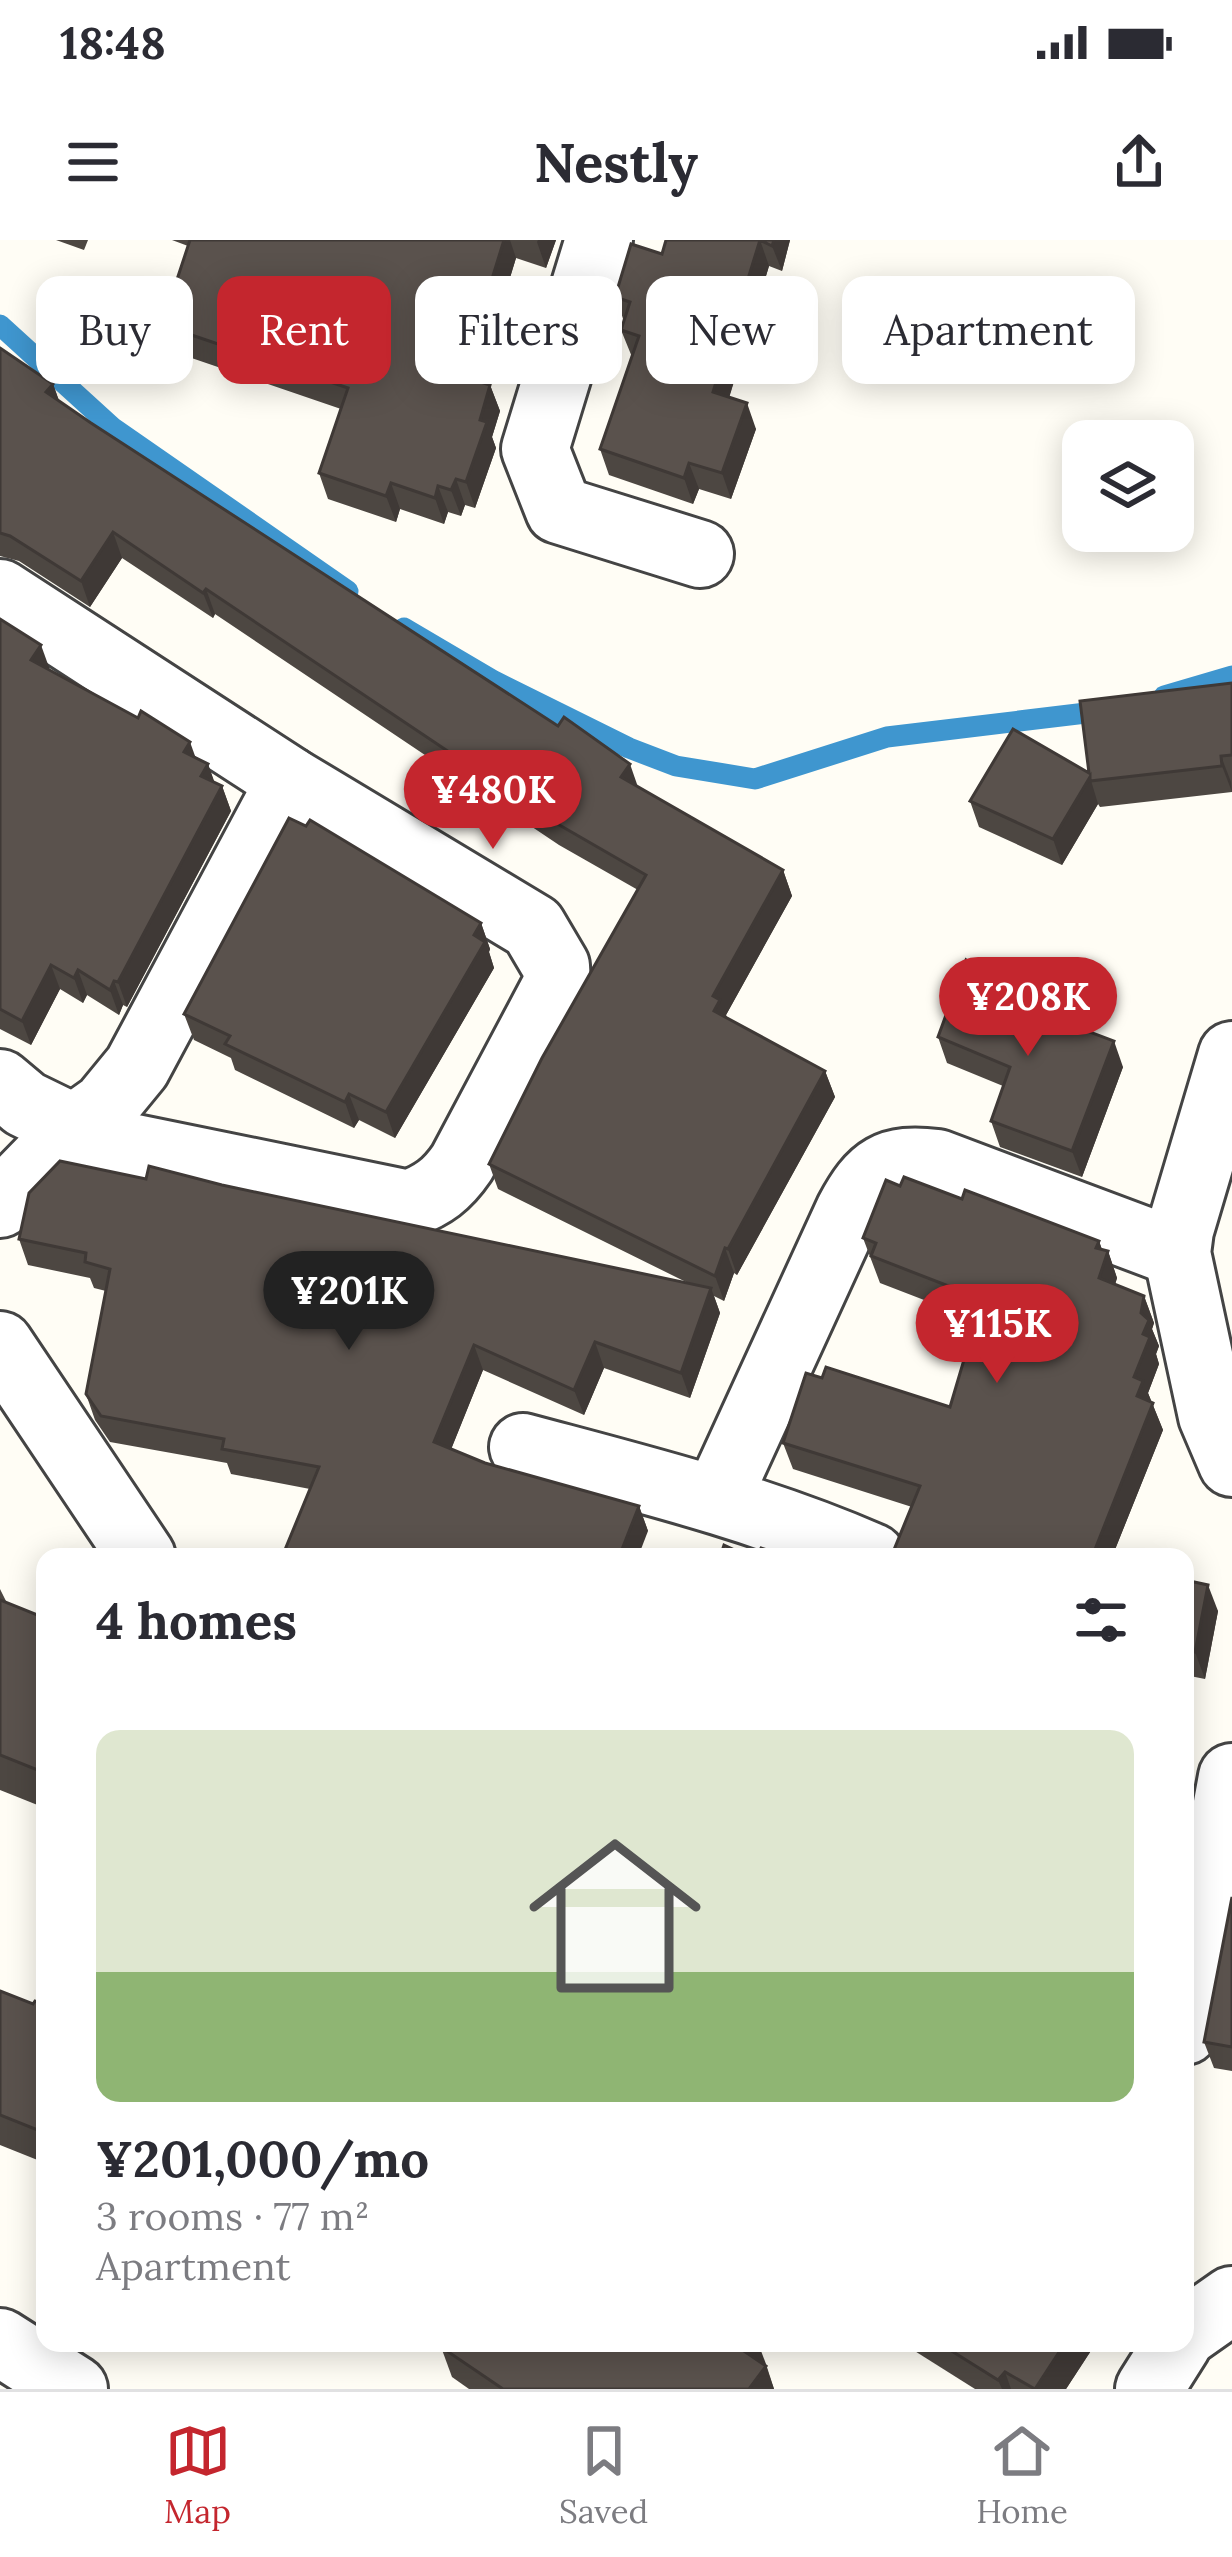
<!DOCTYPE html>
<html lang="en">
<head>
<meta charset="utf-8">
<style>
  :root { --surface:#fff; --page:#f2f2f3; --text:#2b2b33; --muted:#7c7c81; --line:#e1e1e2; --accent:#c4262e }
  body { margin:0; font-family:Lora,serif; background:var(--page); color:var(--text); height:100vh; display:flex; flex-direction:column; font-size:45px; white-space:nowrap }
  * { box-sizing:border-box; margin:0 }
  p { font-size:39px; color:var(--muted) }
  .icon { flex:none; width:66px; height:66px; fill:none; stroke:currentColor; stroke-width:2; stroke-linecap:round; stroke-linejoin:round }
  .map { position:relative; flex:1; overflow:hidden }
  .panel { position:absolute; left:36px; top:1308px; width:1158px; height:804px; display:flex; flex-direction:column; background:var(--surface); border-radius:24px; box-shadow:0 6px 30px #0003 }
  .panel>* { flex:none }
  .banner { position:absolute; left:36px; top:36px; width:1161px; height:108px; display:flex; gap:24px }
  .fabs { position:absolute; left:1062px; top:180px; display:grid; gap:24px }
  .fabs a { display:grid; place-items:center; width:132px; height:132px; border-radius:24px; background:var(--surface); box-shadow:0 6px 30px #0003; font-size:60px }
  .price { position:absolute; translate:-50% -102px; padding:0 27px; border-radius:42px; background:var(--accent); color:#fff; font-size:39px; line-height:78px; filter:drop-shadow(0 3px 6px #0008) }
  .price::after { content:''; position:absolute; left:50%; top:72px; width:36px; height:27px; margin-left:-18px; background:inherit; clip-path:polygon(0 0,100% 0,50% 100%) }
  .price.selected { background:#222; color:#fff }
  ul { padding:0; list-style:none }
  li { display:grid; align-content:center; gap:24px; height:636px; padding:0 60px }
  li span { display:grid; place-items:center; height:372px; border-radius:24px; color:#555 }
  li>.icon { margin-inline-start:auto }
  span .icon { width:216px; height:216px; fill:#fffc; stroke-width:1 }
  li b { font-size:51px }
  h2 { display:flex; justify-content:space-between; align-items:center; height:144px; padding:0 60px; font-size:51px }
  .tag { padding:0 42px; border-radius:24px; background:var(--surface); box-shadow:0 6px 30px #0003; font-size:42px; line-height:108px }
  .tag.selected { background:var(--accent); color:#fff }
  .status { display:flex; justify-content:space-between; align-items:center; height:84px; padding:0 60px; background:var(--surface); direction:ltr }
  .status svg { height:33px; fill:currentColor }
  header { display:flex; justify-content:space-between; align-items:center; height:156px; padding:0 60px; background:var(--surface); font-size:54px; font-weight:700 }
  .dock { display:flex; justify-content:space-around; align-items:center; height:168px; border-top:3px solid var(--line); background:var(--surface); font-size:33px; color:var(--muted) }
  .dock a { display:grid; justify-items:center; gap:6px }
  .dock .selected { color:var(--accent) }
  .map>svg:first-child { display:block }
</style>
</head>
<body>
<div class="status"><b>18:48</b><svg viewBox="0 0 49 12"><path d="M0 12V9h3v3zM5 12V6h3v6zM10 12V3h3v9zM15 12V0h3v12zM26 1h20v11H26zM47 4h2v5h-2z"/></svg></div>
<header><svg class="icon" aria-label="menu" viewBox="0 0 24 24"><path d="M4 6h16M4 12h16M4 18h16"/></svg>Nestly<svg class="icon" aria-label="share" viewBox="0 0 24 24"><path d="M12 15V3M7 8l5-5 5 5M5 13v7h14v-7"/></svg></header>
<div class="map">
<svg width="1232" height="2149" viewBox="0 0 1232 2149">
  <rect width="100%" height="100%" fill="#fffdf5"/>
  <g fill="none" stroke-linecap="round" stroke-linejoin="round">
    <!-- stream -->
    <g stroke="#3f96cf" stroke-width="21">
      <path d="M0,85L112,187L348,351"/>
      <path d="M404,388L494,441L629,508L676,526L755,539L887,497L1111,470"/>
      <path d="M1164,456L1232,436"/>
    </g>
    <!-- minor casing -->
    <g stroke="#444" stroke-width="72">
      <g id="minor">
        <path d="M599,0L535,209L559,270L700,314"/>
        <path d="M0,353L290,541L533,687L556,726L557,744L462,923C447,945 433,955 409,964L101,901L25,864L0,843"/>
        <path d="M1232,815L1180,990L1177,1013L1212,1176L1232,1223"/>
        <path d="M0,964L74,888L105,866L137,827L290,541"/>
        <path d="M0,1105L142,1317"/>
        <path d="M523,1207C642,1239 760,1268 872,1317"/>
        <path d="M717,1259L849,971C872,928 888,917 937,923L1177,1013"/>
        <path d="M1185,1791L1232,1537"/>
        <path d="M1185,2093L1232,2060"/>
        <path d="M1149,2149L1178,2103"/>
      </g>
    </g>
    <!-- tertiary casing -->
    <g stroke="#444" stroke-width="72">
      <path id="tertiary" d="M0,2102L74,2149"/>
    </g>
    <!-- minor -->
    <use href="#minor" stroke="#fff" stroke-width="66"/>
    <!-- tertiary -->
    <use href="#tertiary" stroke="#fff" stroke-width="66"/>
  </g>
  <!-- wall -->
  <g fill="#4d4742">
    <path d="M56,0H88L84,10Z"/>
    <path d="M172,0H556L546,28L516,18L478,141L490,145L500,171L492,197L496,208L475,268L465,265L461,276L448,272L444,284L400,269L396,282L328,259L319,233L341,169L171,111L162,85L188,6Z"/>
    <path d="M666,0H790L782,31L769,26L729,157L756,189L731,259L699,249L693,264L609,235L600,209L632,117L621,90L624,81L615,57L662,14Z"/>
    <path d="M0,108L53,144L59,161L638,548L783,630L792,656L726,775L727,778L825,831L835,857L737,1035L734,1033L724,1061L714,1056L720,1073L690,1158L604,1128L584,1175L483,1130L451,1209L485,1223L639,1266L648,1291L310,1249L231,1234L227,1223L110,1202L95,1180L86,1154L106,1051L94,1048L90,1038L28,1025L19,999L146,939L222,945L688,1043L498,949L489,924L638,650L559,605L215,374L213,378L122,318L90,367L19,321L0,316Z"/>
    <path d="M0,379L50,430L208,524L214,542L222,546L231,571L127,767L123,765L119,775L87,755L83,763L60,749L31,805L0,789Z"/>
    <path d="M1232,443V552L1100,567L1098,564L1062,625L979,587L970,561L1089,533Z"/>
    <path d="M481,683L490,709L489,712L494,728L395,898L359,880L354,888L235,830L231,818L194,800L184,774Z"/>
    <path d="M1026,768L1123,827L1082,937L1000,907L991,881L1003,846L947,823L938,797Z"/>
    <path d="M900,946L962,959L1099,1001L1102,1010L1108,1011L1117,1038L1115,1045L1144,1056L1154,1083L1152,1089L1159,1106L1156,1114L1159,1124L1148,1153L1163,1190L1112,1317H892L912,1267L793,1229L783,1203L822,1138L950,1167L976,1080L880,1043L863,998Z"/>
    <path d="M1185,1340L1218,1371L1205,1439L1185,1435Z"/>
    <path d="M0,1349L7,1363L45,1378V1568L0,1550Z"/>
    <path d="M1232,1657V1831L1214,1828L1204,1802Z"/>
    <path d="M0,1751L33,1764L45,1765V1923L0,1905Z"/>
    <path d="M902,2103H1096L1066,2149H975Z"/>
    <path d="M441,2107L766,2124L774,2149H469L452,2137Z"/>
  </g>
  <!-- shaded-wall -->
  <g fill="#3f3936">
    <path d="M504,0H510L516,18L472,162L462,136Z"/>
    <path d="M538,0H556L546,28L537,2Z"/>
    <path d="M760,0L769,26L723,178L713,152Z"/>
    <path d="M774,0H790L782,31L772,6Z"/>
    <path d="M53,144L62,169L46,152Z"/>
    <path d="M490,145L500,171L492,197L496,208L475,268L466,242Z"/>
    <path d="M747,163L756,189L731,259L722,233Z"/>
    <path d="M689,223L699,249L693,264L684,238Z"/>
    <path d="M456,239L465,265L461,276L451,250Z"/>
    <path d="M391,243L400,269L396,282L386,256Z"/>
    <path d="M438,246L448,272L444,284L435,258Z"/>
    <path d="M113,292L122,318L90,367L81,341Z"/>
    <path d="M206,349L215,374L213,378L203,353Z"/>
    <path d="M41,405L50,430L31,420Z"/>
    <path d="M190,502L199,527L184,512Z"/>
    <path d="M1221,516L1231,542L1232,552L1222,526Z"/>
    <path d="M208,524L217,549L201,536Z"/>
    <path d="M630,524L639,550L621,537Z"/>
    <path d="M1090,537L1098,564L1062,625L1053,599Z"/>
    <path d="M222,546L231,571L127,767L118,742Z"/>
    <path d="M783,630L792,656L726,775L729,785L714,771L713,756Z"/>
    <path d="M481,683L490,709L489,712L494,728L395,898L386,872Z"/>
    <path d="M51,725L60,749L31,805L22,781Z"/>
    <path d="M78,730L87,755L83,763L74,738Z"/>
    <path d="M114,741L123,765L119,775L110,750Z"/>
    <path d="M1114,801L1123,827L1082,937L1072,911Z"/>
    <path d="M825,831L835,857L737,1035L728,1009Z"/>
    <path d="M349,854L359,880L354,888L345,862Z"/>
    <path d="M1099,1001L1105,1018L1108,1011L1117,1038L1108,1065L1099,1038L1096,1008Z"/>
    <path d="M725,1008L734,1033L724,1061L715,1036Z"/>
    <path d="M711,1048L720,1073L690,1158L681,1133Z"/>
    <path d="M1144,1056L1154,1083L1152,1089L1159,1106L1156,1114L1159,1124L1148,1153L1163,1190L1112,1317H1092L1143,1094L1141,1073Z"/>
    <path d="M595,1102L604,1128L584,1175L574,1150Z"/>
    <path d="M474,1105L483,1130L444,1227L434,1202Z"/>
    <path d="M639,1266L648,1291L638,1317H619Z"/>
    <path d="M1208,1345L1218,1371L1205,1439L1195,1412Z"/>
    <path d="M749,2103H758L766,2124L755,2141L744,2111Z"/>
    <path d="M1065,2103H1096L1066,2149H1035Z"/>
    <path d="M766,2126L774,2149H749Z"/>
    <path d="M1005,2132L1011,2149H1002L998,2140Z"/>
  </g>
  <!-- building -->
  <g fill="#5a524d" stroke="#3f3936" stroke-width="3">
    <path d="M190,0H504L462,136L490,145L480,180L487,182L466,242L456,239L451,250L438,246L435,258L391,243L386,256L319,233L348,148L162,85Z"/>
    <path d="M666,0H774L772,6L760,0L713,152L747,163L722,233L689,223L684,238L600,209L639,96L621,90L630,62L615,57L631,4L662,14Z"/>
    <path d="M0,108L53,144L46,152L91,183L558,486L564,477L630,524L621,537L783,630L713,756L720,760L714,771L825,831L728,1009L725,1008L715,1036L489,924L542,818L646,635L549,579L206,349L203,353L113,292L81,341L10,296L0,293Z"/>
    <path d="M0,379L41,405L31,420L138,478L141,471L190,502L184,512L208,524L201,536L222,546L118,742L114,741L110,750L78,730L74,738L51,725L22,781L0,769Z"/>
    <path d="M1232,443V515L1221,516L1222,526L1090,541V537L1053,599L970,561L1013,489L1089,533L1080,461Z"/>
    <path d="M289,578L306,586L310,580L481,683L474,695L485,702L386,872L349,854L345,862L225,804L230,796L184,774Z"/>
    <path d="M966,720L1026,768L1114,801L1072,911L991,881L1010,827L938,797Z"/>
    <path d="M60,921L146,939L149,926L222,945L711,1048L681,1133L595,1102L574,1150L474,1105L434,1202L485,1223L639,1266L619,1317H282L319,1227L222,1209L224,1199L101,1176L86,1154L110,1029L85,1022L86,1013L19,999L29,953Z"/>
    <path d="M904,937L962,959L965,950L1099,1001L1096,1008L1108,1011L1099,1038L1144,1056L1141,1073L1149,1080L1143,1094L1150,1097L1134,1137L1143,1141L1137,1156L1153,1163L1092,1317H891L920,1246L783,1203L806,1133L822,1138L826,1127L950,1167L982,1059L871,1016L876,1003L863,998L886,940L900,946Z"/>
    <path d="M724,1305L750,1317H720Z"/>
    <path d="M761,1308L789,1317H757Z"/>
    <path d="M1185,1340L1208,1345L1195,1412L1185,1410Z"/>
    <path d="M0,1360L45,1378V1533L0,1515Z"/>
    <path d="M1232,1657V1807L1204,1802Z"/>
    <path d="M0,1751L33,1764L35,1761L45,1765V1893L0,1875Z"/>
    <path d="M444,2103H749L744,2111L766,2126L749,2149H503L441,2107Z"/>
    <path d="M939,2103H1065L1035,2149L1005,2132L998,2140Z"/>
  </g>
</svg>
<div class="fabs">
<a><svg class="icon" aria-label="layers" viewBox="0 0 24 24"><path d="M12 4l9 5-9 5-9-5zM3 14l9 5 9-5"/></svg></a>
</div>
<b class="price" style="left:493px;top:612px">¥480K</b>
<b class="price" style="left:1028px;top:819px">¥208K</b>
<b class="price selected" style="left:349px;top:1113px">¥201K</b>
<b class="price" style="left:997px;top:1146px">¥115K</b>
<div class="banner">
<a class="tag">Buy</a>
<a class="tag selected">Rent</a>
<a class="tag">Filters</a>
<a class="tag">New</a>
<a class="tag">Apartment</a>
</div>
<section class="panel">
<h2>4 homes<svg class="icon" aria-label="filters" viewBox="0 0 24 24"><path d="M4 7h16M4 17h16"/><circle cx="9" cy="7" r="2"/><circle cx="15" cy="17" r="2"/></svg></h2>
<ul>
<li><span style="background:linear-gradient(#dfe7d0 65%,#8fb573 0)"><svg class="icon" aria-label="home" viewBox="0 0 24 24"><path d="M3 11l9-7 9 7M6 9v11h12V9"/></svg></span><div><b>¥201,000/mo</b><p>3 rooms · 77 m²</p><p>Apartment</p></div></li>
</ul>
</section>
</div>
<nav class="dock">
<a class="selected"><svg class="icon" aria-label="map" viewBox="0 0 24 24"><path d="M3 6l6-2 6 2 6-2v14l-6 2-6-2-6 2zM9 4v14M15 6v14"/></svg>Map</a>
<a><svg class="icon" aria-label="saved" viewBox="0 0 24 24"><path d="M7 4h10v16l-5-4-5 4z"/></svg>Saved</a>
<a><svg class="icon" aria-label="home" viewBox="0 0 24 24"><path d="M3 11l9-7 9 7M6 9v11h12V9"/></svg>Home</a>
</nav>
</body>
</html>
